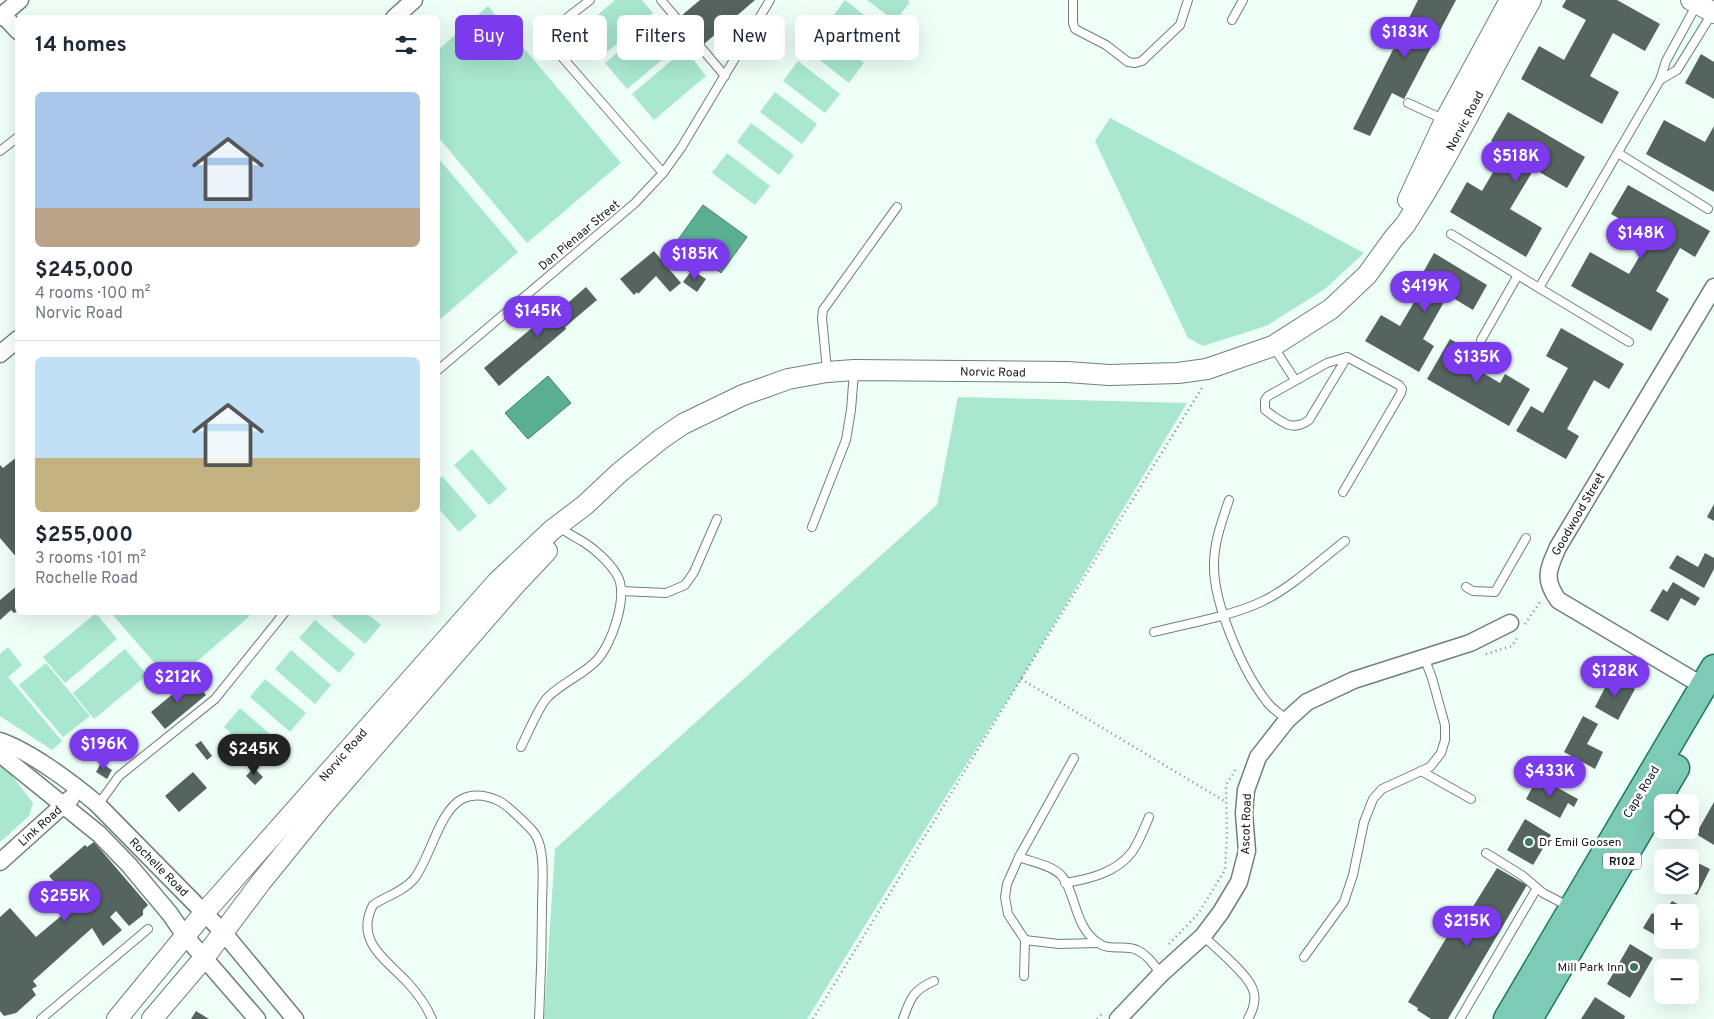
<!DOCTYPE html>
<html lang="en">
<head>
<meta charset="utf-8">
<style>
  :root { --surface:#fff; --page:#f6f6f7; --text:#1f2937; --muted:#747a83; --line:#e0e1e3; --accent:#7c3aed }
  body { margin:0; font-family:Overpass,sans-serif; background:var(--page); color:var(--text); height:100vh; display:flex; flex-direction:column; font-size:19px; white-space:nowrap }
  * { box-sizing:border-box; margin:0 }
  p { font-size:16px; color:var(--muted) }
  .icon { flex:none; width:28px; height:28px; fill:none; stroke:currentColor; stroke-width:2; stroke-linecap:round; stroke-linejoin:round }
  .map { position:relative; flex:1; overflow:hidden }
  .sheet { position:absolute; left:15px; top:15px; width:425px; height:600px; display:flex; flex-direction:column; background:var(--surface); border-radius:8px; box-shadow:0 5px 20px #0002 }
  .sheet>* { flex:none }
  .top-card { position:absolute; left:455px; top:15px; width:475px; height:45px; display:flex; gap:10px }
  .buttons { position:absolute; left:1654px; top:794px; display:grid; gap:10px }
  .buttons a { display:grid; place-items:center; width:45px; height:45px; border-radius:8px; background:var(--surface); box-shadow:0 5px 20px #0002; font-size:25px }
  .price { position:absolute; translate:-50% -42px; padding:0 11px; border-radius:18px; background:var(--accent); color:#fff; font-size:16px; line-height:32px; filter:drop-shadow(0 1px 2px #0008) }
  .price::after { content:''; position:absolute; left:50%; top:30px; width:15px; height:11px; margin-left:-8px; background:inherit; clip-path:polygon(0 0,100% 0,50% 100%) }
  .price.active { background:#222; color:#fff }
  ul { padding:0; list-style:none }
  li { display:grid; align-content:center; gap:10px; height:265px; padding:0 20px }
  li+li { border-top:1px solid var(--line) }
  li span { display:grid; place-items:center; height:155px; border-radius:8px; color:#555 }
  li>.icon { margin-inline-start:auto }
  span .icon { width:90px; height:90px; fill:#fffc; stroke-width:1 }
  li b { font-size:21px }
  h2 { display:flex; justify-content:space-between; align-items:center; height:60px; padding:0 20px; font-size:21px }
  .pill { padding:0 18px; border-radius:8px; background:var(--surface); box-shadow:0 5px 20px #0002; font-size:18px; line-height:45px }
  .pill.active { background:var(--accent); color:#fff }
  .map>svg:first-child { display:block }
</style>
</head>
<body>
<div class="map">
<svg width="1714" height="1019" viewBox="0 0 1714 1019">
  <rect width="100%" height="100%" fill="#edfff7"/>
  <!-- green -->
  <g fill="#a9e7cf">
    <path d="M615,0H642L653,13L601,57L579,31Z"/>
    <path d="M845,0L887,33L872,52L830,20Z"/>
    <path d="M867,0H907L910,2L895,21Z"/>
    <path d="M488,6L621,163L527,243L438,137V50Z"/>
    <path d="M658,18L680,45L627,89L605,63Z"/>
    <path d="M822,30L864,63L849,83L807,50Z"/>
    <path d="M685,49L706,76L654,120L632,94Z"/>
    <path d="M798,61L840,94L825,113L783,81Z"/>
    <path d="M775,92L817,124L802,144L760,112Z"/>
    <path d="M1110,118L1364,253L1325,289L1266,326L1203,346L1188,338L1095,141Z"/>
    <path d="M751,123L794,155L779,175L737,142Z"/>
    <path d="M727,153L770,186L755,205L712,173Z"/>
    <path d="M438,158L518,252L438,321Z"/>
    <path d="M958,397L1187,403L1021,679L908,856L807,1019H544L555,849L937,505Z"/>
    <path d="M472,449L507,489L489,505L454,465Z"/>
    <path d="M442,476L477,516L459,532L438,508V480Z"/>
    <path d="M96,613L117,639L65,683L43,657Z"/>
    <path d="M111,613H253L172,683Z"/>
    <path d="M328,613H366L381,625L365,644Z"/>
    <path d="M315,620L355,654L339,673L299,638Z"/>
    <path d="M8,647L22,665L8,677L62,741L52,750L0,716V654Z"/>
    <path d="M125,649L147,675L94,719L73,693Z"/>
    <path d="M291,650L331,685L315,704L275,669Z"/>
    <path d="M46,663L90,716L63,737L19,685Z"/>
    <path d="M265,679L306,713L290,732L250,697Z"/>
    <path d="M240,708L280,743L265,762L224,727Z"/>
    <path d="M0,763L7,769L33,803L29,816L0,842Z"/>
  </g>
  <!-- water -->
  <g fill="#5aae91" stroke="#45816c">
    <path d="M703,205L747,237L721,273L677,241Z"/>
    <path d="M548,376L571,403L528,439L505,413Z"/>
  </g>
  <!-- building -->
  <g fill="#55645e">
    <path d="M700,0H755L704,44L687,26L688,25L681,16Z"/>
    <path d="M1418,0H1456L1404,99L1392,93L1370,136L1353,129Z"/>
    <path d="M1566,0H1617L1660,24L1645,51L1613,33L1590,76L1619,92L1602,124L1521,79L1539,46L1564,60L1586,20L1562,7Z"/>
    <path d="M1701,54L1714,62V99L1685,83Z"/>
    <path d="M1508,112L1585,157L1567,188L1534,169L1510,209L1542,228L1526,257L1450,212L1467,182L1482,191L1506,150L1491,141Z"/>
    <path d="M1664,120L1705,142L1714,126V192L1646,154Z"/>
    <path d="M1628,185L1710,231L1695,257L1680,248L1656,291L1669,299L1651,331L1571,286L1590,252L1629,274L1651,237L1611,214Z"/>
    <path d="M654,251L681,283L670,292L656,276L638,294L637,292L634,295L620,279Z"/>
    <path d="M1434,253L1487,285L1473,310L1448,295L1423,339L1434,346L1419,372L1365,341L1381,315L1400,326L1426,282L1420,278Z"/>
    <path d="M692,270L706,279L697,292L683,282Z"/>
    <path d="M586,287L597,300L565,327L566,329L499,386L484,368L551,312L554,315Z"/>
    <path d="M1561,328L1624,364L1609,389L1594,380L1567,429L1579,436L1566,459L1516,431L1531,406L1543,413L1568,368L1546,356Z"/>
    <path d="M1450,339L1477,354L1471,366L1500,383L1505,374L1530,389L1509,426L1427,379Z"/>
    <path d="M18,456V559L0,538V465L3,468Z"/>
    <path d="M1714,504V521L1707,517Z"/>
    <path d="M1705,553L1714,558V569L1704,588L1669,568L1677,555L1698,567Z"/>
    <path d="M1673,582L1700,598L1695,606L1681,598L1668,621L1650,611L1663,589L1667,592Z"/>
    <path d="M18,585V611L14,613L11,610L0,620V600Z"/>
    <path d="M1611,676L1635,689L1618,720L1595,707Z"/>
    <path d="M192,678L206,695L165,729L151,712Z"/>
    <path d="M1583,716L1598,724L1587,744L1603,752L1595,769L1564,752Z"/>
    <path d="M201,741L212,756L207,760L195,745Z"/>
    <path d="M101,763L112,770L107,779L96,772Z"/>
    <path d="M254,768L263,777L255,785L246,776Z"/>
    <path d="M193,772L207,788L179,812L165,796Z"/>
    <path d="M1538,777L1578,799L1574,807L1568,803L1560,818L1526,799Z"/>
    <path d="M1714,802V845L1696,834Z"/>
    <path d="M1525,819L1551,835L1533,865L1507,850Z"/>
    <path d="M94,842L148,905L143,910V915L129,926L116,911L110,917L122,930L103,946L92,928L33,981L37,986L32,989L36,995L16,1013L4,1016L0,1011V917L10,908L36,937L74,905L49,876L85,845L87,847Z"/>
    <path d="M1690,859L1710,869L1697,895L1678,885H1690Z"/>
    <path d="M1497,868L1527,885L1448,1019H1431L1417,1010L1418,1008L1408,1002L1463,910L1469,913Z"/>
    <path d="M1672,901L1687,909L1685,912H1665Z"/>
    <path d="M1652,913L1662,919V939L1643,928Z"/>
    <path d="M1630,944L1653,958L1630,998L1607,984Z"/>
    <path d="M1595,997L1625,1016L1624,1019H1581Z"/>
    <path d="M196,1011L209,1019H191Z"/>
  </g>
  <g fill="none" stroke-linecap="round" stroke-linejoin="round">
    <!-- service casing -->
    <g stroke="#71807a" stroke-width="10">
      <g id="service">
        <path d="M590,0C575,13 546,27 555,49L663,173"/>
        <path d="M661,0L725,76"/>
        <path d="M1073,0V23L1075,29L1106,45L1128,62L1135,63L1142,61L1180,25L1188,0"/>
        <path d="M1232,20L1243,0"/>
        <path d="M1660,80L1677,70L1713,12"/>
        <path d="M1408,103L1445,120"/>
        <path d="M0,151L18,137"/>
        <path d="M1618,153L1708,209"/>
        <path d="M1451,234L1539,288"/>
        <path d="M1481,340L1518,275"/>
        <path d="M1629,342L1539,288L1660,80L1666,61L1697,4"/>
        <path d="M1273,346L1295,380"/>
        <path d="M1347,357L1309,420C1291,433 1281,421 1265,410V400L1268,396L1327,363Z"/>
        <path d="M438,370L635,203L663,173L681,148L770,0"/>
        <path d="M827,370L822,318L823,310L897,207"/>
        <path d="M1343,492L1401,393L1402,389L1399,385L1347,357"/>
        <path d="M1229,500C1222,521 1214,542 1214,564C1213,603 1243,672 1267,702C1272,709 1281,714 1287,720"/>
        <path d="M812,527L846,440L851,410L854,372"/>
        <path d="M1466,587L1473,591L1495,592L1526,538"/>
        <path d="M621,591L666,593L685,585L694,572L717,519"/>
        <path d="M1154,632C1189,623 1228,617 1261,602C1291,588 1319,561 1345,541"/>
        <path d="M521,747C527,735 540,704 548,697C563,682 583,675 597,660C612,644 629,595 617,575C610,563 596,550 585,543C576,537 567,534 559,526"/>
        <path d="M1421,771L1471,799"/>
        <path d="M98,805L119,776L215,699L285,612"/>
        <path d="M1486,853L1523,876L1543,893L1568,906"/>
        <path d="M1019,857C1032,862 1051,865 1061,875C1076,892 1074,926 1097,942C1109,952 1125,944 1137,950C1148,955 1154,965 1161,974"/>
        <path d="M1065,883C1089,879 1116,873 1132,852C1139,842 1144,829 1149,817"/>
        <path d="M1203,936C1215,947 1249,975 1253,990C1257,1000 1253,1010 1248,1019"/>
        <path d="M1025,940L1059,944L1097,943"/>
        <path d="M1304,957L1344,902L1353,875L1364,822L1373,799L1382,789L1430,767L1441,753L1445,740V725L1432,678L1424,657"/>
        <path d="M1024,976L1025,940L1008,914L1005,897L1007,884L1019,857L1074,758"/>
        <path d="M41,1019L148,929"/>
        <path d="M432,1019C426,1005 418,994 408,983C387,960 354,942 373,905C386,896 403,892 414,879C430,859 439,811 462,799C474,793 488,796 499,801C506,804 530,827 535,834C546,851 542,886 542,905C542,943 541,981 539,1019"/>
        <path d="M903,1019C910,999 913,990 934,981"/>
        <path d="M1460,1019L1537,888"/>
      </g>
    </g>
    <!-- minor casing -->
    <g stroke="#71807a" stroke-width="19">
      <g id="minor">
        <path d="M3,15L18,31"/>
        <path d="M0,17L20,0"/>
        <path d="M394,18L414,0"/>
        <path d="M0,354L18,339"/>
        <path d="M1703,686L1558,600C1543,578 1548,570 1558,547L1714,287"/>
        <path d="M0,741C31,752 71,782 96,803L223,932L295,1019"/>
        <path d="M0,754L99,834L129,865L170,914L185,936L257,1019"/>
        <path d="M0,862L71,798"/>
        <path d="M1118,1019L1161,974L1203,936L1221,912L1239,882L1247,851L1244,813L1246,790L1258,757L1287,720L1307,702L1354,680L1470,643L1510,623"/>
      </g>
    </g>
    <!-- tertiary casing -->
    <g stroke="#71807a" stroke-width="22">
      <g id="tertiary">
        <path d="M1691,0L1714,13"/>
        <path d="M1408,200L1445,120L1510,0"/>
        <path d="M117,1019L204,913L497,582L552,530L585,505L619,473L661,439L683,424L743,395L766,387L788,379L827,372L854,370L1067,372L1109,375L1178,373L1207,369L1273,346L1331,309L1367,275L1393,239L1405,225C1452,153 1488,75 1531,0"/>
        <path d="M152,1019L204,958L261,882L321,808L515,585L547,551"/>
      </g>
    </g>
    <!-- primary casing -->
    <g stroke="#20775e" stroke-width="29">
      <g id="primary">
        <path d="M1507,1019L1714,668"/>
        <path d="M1529,1019L1676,768"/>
      </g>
    </g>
    <!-- path -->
    <g stroke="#7d8984" stroke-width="2.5" stroke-dasharray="1 4" stroke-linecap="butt">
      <path d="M1525,624L1540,602"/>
      <path d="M1486,654L1512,646L1517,638"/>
      <path d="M1021,679L1226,802"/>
      <path d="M1169,944L1198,914L1225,870L1227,835L1226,785L1236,769"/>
      <path d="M813,1019L1021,679L1202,388"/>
      <path d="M1097,1019L1103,1013"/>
    </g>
    <!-- service -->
    <use href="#service" stroke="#fff" stroke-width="8"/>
    <!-- minor -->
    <use href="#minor" stroke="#fff" stroke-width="16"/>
    <!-- tertiary -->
    <use href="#tertiary" stroke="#fff" stroke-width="20"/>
    <!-- primary -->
    <use href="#primary" stroke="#7dcbb5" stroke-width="26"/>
  </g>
  <!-- markers -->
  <g fill="#3b7762" stroke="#fff" stroke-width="2">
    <circle cx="1529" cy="842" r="5"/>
    <circle cx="1634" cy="967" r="5"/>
  </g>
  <g text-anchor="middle" stroke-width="5" stroke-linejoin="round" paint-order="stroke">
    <!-- shield labels -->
    <rect fill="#fff" stroke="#5a5e5d" stroke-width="1" x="1603" y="852.5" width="38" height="17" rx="4"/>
    <g font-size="11" font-weight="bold" fill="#131917">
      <text x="1622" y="865">R102</text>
    </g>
    <!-- street labels -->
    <g font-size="12" fill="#131917" stroke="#fff">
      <text transform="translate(1465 121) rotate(-62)" y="4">Norvic Road</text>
      <text transform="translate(579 235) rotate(-40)" y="4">Dan Pienaar Street</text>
      <text transform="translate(993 372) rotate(1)" y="4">Norvic Road</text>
      <text transform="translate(1578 514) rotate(-60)" y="4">Goodwood Street</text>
      <text transform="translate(343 755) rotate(-49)" y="4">Norvic Road</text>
      <text transform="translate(1641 792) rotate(-59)" y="4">Cape Road</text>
      <text transform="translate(1246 824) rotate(-88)" y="4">Ascot Road</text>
      <text transform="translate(40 826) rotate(-42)" y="4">Link Road</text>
      <text transform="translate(159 867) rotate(45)" y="4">Rochelle Road</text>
    </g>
    <!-- poi labels -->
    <g font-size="12" fill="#131917" stroke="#fff" text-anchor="start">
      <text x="1539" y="846">Dr Emil Goosen</text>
      <text x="1624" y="971" text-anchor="end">Mill Park Inn</text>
    </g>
  </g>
</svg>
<div class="buttons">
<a><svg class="icon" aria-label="locate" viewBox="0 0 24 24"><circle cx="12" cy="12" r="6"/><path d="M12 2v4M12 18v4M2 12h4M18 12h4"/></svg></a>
<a><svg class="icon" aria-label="layers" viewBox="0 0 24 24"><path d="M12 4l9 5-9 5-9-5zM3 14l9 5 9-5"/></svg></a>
<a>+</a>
<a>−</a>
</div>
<b class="price" style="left:1405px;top:59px">$183K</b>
<b class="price" style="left:1516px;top:183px">$518K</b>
<b class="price" style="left:1641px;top:260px">$148K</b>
<b class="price" style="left:695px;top:281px">$185K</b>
<b class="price" style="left:1425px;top:313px">$419K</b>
<b class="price" style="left:538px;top:338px">$145K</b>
<b class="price" style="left:1477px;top:384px">$135K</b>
<b class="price" style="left:1615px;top:698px">$128K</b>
<b class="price" style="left:178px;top:704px">$212K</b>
<b class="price" style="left:104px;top:771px">$196K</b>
<b class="price active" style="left:254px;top:776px">$245K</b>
<b class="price" style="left:1550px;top:798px">$433K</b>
<b class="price" style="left:65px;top:923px">$255K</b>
<b class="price" style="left:1467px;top:948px">$215K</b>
<div class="top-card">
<a class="pill active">Buy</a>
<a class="pill">Rent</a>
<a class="pill">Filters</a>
<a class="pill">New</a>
<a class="pill">Apartment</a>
</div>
<section class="sheet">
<h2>14 homes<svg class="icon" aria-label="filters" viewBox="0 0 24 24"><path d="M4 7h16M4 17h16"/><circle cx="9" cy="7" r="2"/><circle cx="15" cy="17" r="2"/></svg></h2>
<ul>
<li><span style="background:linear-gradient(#a9c7e8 75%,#b9a48a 0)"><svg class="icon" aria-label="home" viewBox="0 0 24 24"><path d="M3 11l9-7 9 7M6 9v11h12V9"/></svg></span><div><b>$245,000</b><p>4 rooms · 100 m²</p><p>Norvic Road</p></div></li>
<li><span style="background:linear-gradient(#bfe0f5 65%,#c2b280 0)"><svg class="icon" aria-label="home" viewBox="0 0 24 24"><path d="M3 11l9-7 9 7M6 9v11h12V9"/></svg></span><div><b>$255,000</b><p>3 rooms · 101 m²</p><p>Rochelle Road</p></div></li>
</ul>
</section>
</div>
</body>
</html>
